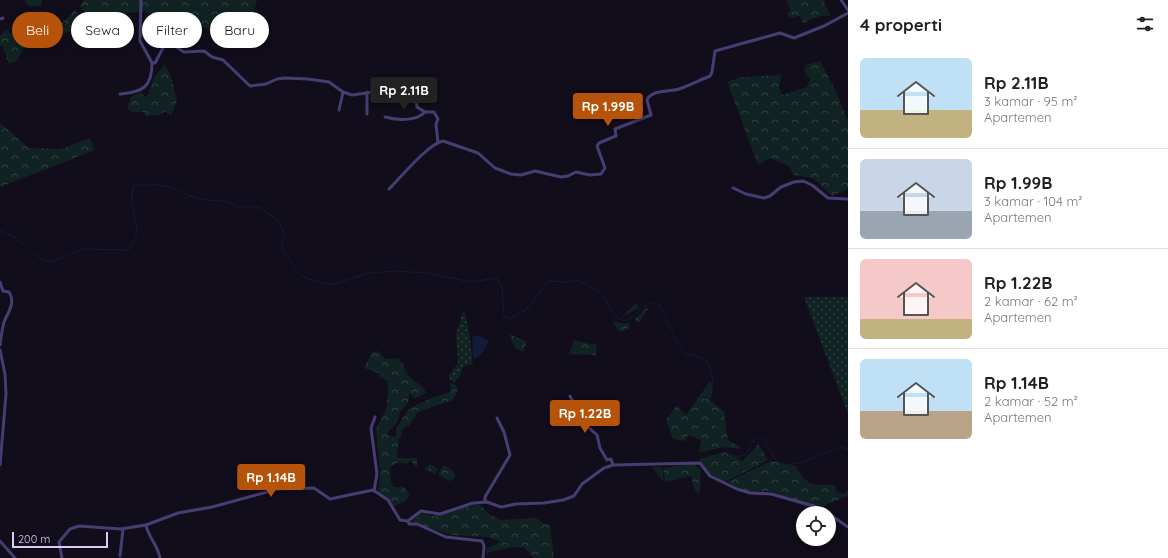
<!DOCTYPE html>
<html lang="id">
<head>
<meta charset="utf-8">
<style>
  :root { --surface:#fff; --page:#f2f2f2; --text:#202124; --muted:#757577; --line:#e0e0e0; --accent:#b45309 }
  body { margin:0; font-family:Quicksand,sans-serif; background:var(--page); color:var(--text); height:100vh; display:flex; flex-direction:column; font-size:15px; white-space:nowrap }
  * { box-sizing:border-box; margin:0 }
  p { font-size:13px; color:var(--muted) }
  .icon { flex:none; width:22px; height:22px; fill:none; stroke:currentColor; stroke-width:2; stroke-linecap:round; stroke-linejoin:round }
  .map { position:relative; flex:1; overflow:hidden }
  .sheet { display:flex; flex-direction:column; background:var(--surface); width:320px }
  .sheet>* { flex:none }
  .top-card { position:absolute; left:12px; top:12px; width:380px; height:36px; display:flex; gap:8px }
  .controls { position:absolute; left:796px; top:506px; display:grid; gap:8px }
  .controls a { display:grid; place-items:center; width:40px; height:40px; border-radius:50%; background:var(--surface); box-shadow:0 2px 10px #0003; font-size:20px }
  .scale { position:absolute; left:12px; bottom:10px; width:96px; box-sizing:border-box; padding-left:4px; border:2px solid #d7cdf8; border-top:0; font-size:11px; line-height:14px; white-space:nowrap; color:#d7cdf8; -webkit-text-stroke:3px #110d1a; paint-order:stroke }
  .price { position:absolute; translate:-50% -34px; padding:0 9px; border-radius:4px; background:var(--accent); color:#fff; font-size:13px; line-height:26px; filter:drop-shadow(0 1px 2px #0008) }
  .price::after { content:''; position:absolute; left:50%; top:24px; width:12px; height:9px; margin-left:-6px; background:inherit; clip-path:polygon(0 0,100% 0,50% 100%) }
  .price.active { background:#222; color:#fff }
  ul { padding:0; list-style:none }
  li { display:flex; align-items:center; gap:12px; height:100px; padding:0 12px }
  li+li { border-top:1px solid var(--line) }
  li span { display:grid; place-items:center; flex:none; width:112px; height:80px; border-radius:6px; color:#555 }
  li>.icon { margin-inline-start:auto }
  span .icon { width:48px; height:48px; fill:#fffc; stroke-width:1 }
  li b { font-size:17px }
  h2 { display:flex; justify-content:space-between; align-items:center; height:48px; padding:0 12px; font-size:17px }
  .chip { padding:0 14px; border-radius:18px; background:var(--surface); box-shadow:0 2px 10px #0003; font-size:14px; line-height:36px }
  .chip.active { background:var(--accent); color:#fff }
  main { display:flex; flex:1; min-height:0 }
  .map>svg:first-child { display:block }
</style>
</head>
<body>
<main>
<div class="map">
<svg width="848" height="558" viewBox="0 0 848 558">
  <defs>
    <pattern id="grass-dots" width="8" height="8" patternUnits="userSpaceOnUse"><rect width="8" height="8" fill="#112223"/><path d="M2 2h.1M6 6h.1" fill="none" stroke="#334144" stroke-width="1.8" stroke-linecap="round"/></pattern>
    <pattern id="forest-crowns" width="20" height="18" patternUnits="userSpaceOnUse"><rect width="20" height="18" fill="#112223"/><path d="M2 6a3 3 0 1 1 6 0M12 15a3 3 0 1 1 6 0" fill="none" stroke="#334144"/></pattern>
  </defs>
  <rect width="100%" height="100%" fill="#110d1a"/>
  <!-- grass -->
  <g fill="url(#grass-dots)">
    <path d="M804,297H848V414Z"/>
    <path d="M464,309L469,332L473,364L462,367V372L455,382L450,380L449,375L458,363L456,334Z"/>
    <path d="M430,464L438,469L435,474L424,469Z"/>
  </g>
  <!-- forest -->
  <g fill="url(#forest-crowns)">
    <path d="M24,0H42L41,6L30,7Z"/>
    <path d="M84,0H257L251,23L243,19L229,26L217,23L209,30L181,19L164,20L143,11L89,19L80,6Z"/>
    <path d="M786,0H825L824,3L831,16H820L803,23L800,16L790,18L787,13L791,10Z"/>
    <path d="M75,10L81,20L80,27L58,37L30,36L17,61L9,64L3,46L0,45V36L6,29L15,37L29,31L57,28Z"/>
    <path d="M820,61L837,94L848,122V189L832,196L813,178L794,175L789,166L770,158L758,165L727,82L741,77L781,75L779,88L782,95L807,87L810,79L804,71L806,65Z"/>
    <path d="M165,64L172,79L177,101L171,116L166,111L158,115L146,116L143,112H132L127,108L131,97L140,92L147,98L154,78Z"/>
    <path d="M0,117V123L29,148L62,149L90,138L95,150L0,187Z"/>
    <path d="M636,303L639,308L622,317Z"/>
    <path d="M647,307L648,309L639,323L635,319Z"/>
    <path d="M614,321L625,324L629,322L630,328L620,332L613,323Z"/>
    <path d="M509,334L527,342L523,352L515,348Z"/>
    <path d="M574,340L597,345L596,355L569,354Z"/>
    <path d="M378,351L385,359L398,358C404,363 404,371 410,377C417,384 423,384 426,393L414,399L410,392L408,403L400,412L398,421L388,432V435L396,437V430L408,409L431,398L450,392L451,383L456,385L458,390L453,400L418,412L409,426L405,427L401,433L402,436L399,438L397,458H417V468L411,461L406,464L399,462L390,467L391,482L394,487H404L410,495L404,502L394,506L378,491L380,475L376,429L387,407L388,381L378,377L380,374L364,368L372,352Z"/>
    <path d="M710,381L713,388L710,400L724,412L728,440L743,449L723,447L699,453L701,440L688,435L685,441L673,439L666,420L677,405L686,415Z"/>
    <path d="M758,444L768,460L725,482L710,474L699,459L724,452L743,461Z"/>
    <path d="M771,461L796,466C807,487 813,485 835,485L836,492L844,494L848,491V496L815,509L800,505L769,491L745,493L727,482Z"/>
    <path d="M693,463L701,470L700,492L697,493L695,491L691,476L665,482L663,468Z"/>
    <path d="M443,465L451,469L456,475L453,480L448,481L438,474Z"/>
    <path d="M652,467H662L663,481Z"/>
    <path d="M479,504L489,514L501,520L536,518L545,524L550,525L554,558H534L524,547H514L486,553V549L495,545L500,541L487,537L451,535L411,522L421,513L433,516Z"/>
  </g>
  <!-- water -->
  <path fill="#121c39" d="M477,335L488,340C488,347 480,357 473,359L472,337Z"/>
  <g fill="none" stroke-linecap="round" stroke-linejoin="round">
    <!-- stream -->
    <path stroke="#121c39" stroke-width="1" d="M0,230C6,234 14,237 20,241C30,250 37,260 52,262L82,249L129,250C148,227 123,206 135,184L145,186L151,184L165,186L173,188L190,196L206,200L224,201L238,207H259L279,221L285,237L282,241V249L298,272L305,278L331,285L369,273L394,271L426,273L471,282L497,278L502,286L504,316L509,319L524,311L532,303L546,283L551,281L567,282L578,280C586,284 597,289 603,296C610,306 611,320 626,321L645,306L656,302L659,304L679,345L685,354L694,355L708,361L713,381L702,406L717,427L721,445L734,456L738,457L746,454L753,441L758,438L764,439L775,459L786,465L803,462L840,447L848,449"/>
    <!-- minor -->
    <g stroke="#463e73" stroke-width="3">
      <path d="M141,0L140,41L152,63H155L164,46L170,43L184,52L204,51L212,57L223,60L250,86L266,84L277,79L284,78L308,79L329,82L343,92L352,95L374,92L415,91L417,107L425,112H434L438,119L436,124L438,143"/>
      <path d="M841,0L848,10"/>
      <path d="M0,19L3,18"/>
      <path d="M175,45L185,26"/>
      <path d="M120,94C143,92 152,87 152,63"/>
      <path d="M339,110L343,92"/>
      <path d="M367,114V92"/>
      <path d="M385,117C396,120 416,122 425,112"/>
      <path d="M733,188L746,194L764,198L770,196L781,187L794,182L803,181L812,185L828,198L848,199"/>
      <path d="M389,189C401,177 428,144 443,141L478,153L495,168L511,174L521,175L535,171L561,177L568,176L576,172L590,175L601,174L605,168L597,146L599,143L616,136L615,129L651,115L647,100C652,89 670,92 679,89C690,85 700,80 710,76L712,72L715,51L780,33L794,38L824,26L848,13"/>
      <path d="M0,282L3,291L9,292C16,303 8,312 4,322C2,330 1,337 0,345"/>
      <path d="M0,350L5,374L6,394L0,465"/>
      <path d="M570,396L585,424L597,435L600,448L607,460L611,459L613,465"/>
      <path d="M374,491L377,474L371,428L375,417"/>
      <path d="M485,502V497L510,455L504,432L497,418"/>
      <path d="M829,514L848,527"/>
      <path d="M408,521L409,524H417L446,537L482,541L484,546L483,558"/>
      <path d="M146,525C148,537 158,545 160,558"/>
      <path d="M0,541L15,558"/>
      <path d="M120,556L123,529"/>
      <path d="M62,558L59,542L70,529L79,526L121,529L146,525L178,513L212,507L278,489L314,488L330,499L373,490L388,500L400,520L408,521L421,511L440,514L473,503L487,502L501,507L516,504L544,503L563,500L574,496L582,484L604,468L613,465L700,463L710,476L737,489L750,493L771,494L814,506L828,513"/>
    </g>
  </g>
</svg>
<div class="controls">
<a><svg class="icon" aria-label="locate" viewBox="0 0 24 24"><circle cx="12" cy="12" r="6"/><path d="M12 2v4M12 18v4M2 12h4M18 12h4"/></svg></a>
</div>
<div class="scale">200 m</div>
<b class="price active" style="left:404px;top:111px">Rp 2.11B</b>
<b class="price" style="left:608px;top:127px">Rp 1.99B</b>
<b class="price" style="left:585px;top:434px">Rp 1.22B</b>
<b class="price" style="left:271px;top:498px">Rp 1.14B</b>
<div class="top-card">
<a class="chip active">Beli</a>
<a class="chip">Sewa</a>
<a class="chip">Filter</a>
<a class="chip">Baru</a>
</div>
</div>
<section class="sheet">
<h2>4 properti<svg class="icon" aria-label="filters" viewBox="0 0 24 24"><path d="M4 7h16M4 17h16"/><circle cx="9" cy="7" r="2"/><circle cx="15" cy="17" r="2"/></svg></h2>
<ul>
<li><span style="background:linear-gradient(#bfe0f5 65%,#c2b280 0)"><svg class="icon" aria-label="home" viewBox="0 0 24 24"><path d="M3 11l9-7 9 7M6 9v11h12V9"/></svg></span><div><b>Rp 2.11B</b><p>3 kamar · 95 m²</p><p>Apartemen</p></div></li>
<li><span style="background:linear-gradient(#c9d6e8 65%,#9aa5b1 0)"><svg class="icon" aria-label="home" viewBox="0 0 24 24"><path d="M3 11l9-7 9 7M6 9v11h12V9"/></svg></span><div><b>Rp 1.99B</b><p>3 kamar · 104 m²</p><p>Apartemen</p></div></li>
<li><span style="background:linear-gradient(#f6c9c9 75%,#c2b280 0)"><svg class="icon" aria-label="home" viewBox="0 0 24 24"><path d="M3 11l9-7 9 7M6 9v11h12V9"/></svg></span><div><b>Rp 1.22B</b><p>2 kamar · 62 m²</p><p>Apartemen</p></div></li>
<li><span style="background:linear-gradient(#bfe0f5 65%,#b9a48a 0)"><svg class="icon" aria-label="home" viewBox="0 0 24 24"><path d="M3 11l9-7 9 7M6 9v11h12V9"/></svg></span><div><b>Rp 1.14B</b><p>2 kamar · 52 m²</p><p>Apartemen</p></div></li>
</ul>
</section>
</main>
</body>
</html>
